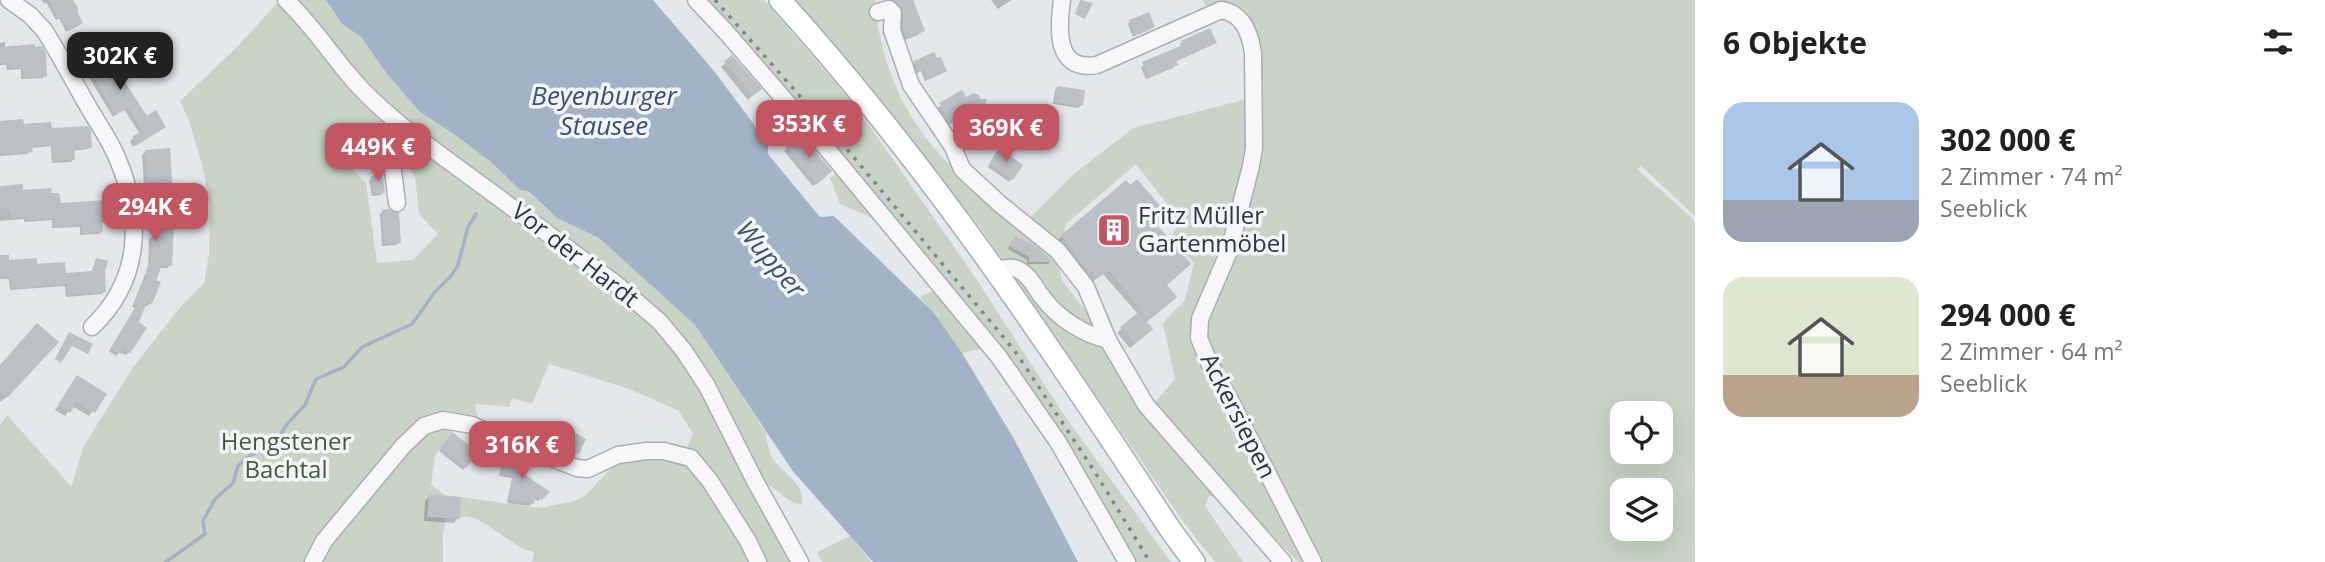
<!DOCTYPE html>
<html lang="de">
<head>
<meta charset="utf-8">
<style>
  :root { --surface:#fff; --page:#f2f2f2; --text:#202124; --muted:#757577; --accent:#c35663 }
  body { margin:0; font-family:"Open Sans",sans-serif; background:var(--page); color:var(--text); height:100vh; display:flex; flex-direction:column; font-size:26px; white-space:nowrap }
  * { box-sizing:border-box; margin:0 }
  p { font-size:23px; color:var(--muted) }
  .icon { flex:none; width:38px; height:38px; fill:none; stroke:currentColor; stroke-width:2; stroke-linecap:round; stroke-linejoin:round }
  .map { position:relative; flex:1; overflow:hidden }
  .drawer { display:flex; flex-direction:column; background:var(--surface); width:630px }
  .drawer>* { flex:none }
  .buttons { position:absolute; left:1610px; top:401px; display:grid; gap:14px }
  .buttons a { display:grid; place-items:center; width:63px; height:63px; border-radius:14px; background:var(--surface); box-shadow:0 7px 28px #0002; font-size:35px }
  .price { position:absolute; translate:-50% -60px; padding:0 16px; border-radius:14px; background:var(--accent); color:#fff; font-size:23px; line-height:46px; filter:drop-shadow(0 2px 4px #0008) }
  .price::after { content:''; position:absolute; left:50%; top:42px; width:21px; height:16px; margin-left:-10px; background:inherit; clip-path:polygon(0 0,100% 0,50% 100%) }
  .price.active { background:#222; color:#fff }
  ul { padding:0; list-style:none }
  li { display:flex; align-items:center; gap:21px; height:175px; padding:0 28px }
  li span { display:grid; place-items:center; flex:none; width:196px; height:140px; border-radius:21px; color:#555 }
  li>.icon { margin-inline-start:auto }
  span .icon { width:84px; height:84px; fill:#fffc; stroke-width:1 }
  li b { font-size:30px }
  h2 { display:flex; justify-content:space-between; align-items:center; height:84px; padding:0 28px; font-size:30px }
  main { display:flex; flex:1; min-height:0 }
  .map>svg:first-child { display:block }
</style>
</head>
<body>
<main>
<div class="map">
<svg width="1695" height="562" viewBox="0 0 1695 562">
  <rect width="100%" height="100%" fill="#e4e7eb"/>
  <!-- green -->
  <g fill="#c9d4c6" fill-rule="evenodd">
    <path d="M280,0H326L342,24L361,37L387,74L420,112L454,134L492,163L520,190L527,191L557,218L599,238L695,325L766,433C767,443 768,452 774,460C785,476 805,482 802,505C780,500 779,485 757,481L800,562H532L534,552C513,548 489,521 469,517C462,516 452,518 446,519L442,538L443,539V562H0V425L7,415L70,485H72L83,447L132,369L177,311L204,283L209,254L210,208L203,168L189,121L180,101L237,47ZM356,137L394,141L415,177L419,214L438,234L413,260L377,263L366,183L350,167ZM549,364L627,388L679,411L693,434L684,456L638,457L616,463L587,494L575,501L540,508L445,495L431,485L435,456L455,427L479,423L475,404L509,407L512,398L532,404Z"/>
    <path d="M701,0H764L857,108L971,271L1066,418L1171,562H1130L997,346L962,353L920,297L942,287L890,225L840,204L830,178L840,170Z"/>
    <path d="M792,0H875C880,68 908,129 961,175C981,192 1006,205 1028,220L1074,174L1133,128L1259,96L1262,51L1246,17L1209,10L1202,0H1695V216L1641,166L1637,169L1692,218L1695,224V562H1298C1272,537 1246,500 1209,496L1205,506L1243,562H1215L1184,523L982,230L851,65ZM1136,164L1181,222L1170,238L1194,263L1185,300L1163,323L1175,379L1146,413L1127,392L1100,329L1063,282L1057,260L1066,224ZM1622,413H1661V452H1622ZM1622,490H1661V528H1622Z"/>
    <path d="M850,536L871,562H822L817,552Z"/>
  </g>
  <!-- water -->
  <path fill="#a3b3c7" d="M326,0H653L714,71L768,143V154L820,217L834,216L934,313L962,353L1013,437L1078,562H873L792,470L695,325L599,238L557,218L528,191L520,190L492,163L454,134L420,112L387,74L361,37L342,24Z"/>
  <!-- shadow -->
  <g fill="#0003">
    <path d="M42,0H71L79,25L66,32L59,18L56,20L46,2L44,4Z"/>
    <path d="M887,0H911L923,30L918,35L902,41Z"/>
    <path d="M991,0H1011L998,9Z"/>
    <path d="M1130,21L1153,27L1133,37L1128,24Z"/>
    <path d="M5,42V48L46,75L43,78L21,79V69L7,70L6,65H0V43Z"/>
    <path d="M1182,42L1215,43L1175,62L1176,65L1173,68L1146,79L1141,67L1181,48L1180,45Z"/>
    <path d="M99,46L147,118L161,129L133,147L130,141L140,134L124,109L113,117L78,59Z"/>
    <path d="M732,57L759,89L748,100L721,67Z"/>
    <path d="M915,62L942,73L925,81L921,71L915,74L912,65Z"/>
    <path d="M1058,88L1081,105L1078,108L1053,104L1055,90Z"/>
    <path d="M961,92L976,115L969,119L962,117L947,126L936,109Z"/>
    <path d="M0,122L50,130L90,147L88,149L72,151L73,159L71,162L52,163L51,146L30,148L28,154L0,156Z"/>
    <path d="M801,137L830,171L813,186L784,151Z"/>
    <path d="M145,152L172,196L180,226L176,229H172L171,265L167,268H159L151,303L147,306L144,305L129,352L126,355L120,352L116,356L109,351L135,308L132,307L148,267L149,239L153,236L155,184L144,185L142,155Z"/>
    <path d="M997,153L1021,165L1009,182L988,167Z"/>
    <path d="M372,178L383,192L381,195L372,196L369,181Z"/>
    <path d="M0,188L22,192L59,205L118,220L116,222L100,223L101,232L99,234L80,235V227L52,228V220L24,222V219L0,221Z"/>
    <path d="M383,211L399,243L396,245L382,246L380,214Z"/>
    <path d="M1156,226L1145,323L1146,334L1130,348L1117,333L1138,314L1102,273L1093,282L1087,275L1083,277L1058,241L1062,236Z"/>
    <path d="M1012,240L1050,262L1048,264H1027V260L1008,249Z"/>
    <path d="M0,257L8,262L36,266L64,275L91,273L96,260L103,271L104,291L102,294L66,297L65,286L10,290L9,279H0Z"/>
    <path d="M0,365L8,396L0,402Z"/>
    <path d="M77,378L104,395L89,416L72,406L65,416L55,410Z"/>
    <path d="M523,430L577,453L575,455L519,440Z"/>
    <path d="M450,437L476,453L463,470L439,451Z"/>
    <path d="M504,455L528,469L525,472L518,471L548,492L538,501L533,498L530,506L507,503L512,478L499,476Z"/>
    <path d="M429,497L458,518L454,523L424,521L425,501Z"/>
  </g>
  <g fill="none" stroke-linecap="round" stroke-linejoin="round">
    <!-- stream -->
    <path stroke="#a3b3c7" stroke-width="3.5" d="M166,562L205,534L203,521L215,499L233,483L238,466L248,457L276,442L287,424L305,405L316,379L344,367L362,347L412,324L435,292L452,275L458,265L468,227L476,214"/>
  </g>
  <!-- building -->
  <g fill="#bcc0c7">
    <path d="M48,0H73L79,10L77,11L83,23L69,31L61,17L59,19Z"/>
    <path d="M894,0H913L925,31L906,38L903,29V10Z"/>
    <path d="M1080,0L1093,3L1085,19L1075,14Z"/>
    <path d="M1149,12L1155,27L1135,36L1129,20Z"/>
    <path d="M1210,28L1217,43L1176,61L1178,65L1149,78L1142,62L1183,45L1181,41Z"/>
    <path d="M100,43L114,62L116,61L122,71L119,73L147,116L156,110L166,127L137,145L132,137L142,131L128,108L116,115L80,54Z"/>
    <path d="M35,44V47L42,46L46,53L47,76L23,78L22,68H9L8,63H0V47Z"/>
    <path d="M934,52L937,58L941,57L947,71L928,80L923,70L918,72L914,61Z"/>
    <path d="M732,55L762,89L753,96L724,61Z"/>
    <path d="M1057,86L1085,90L1083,106L1055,102Z"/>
    <path d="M962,90L966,97L973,93L979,95L981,99H987L983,111L975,116L968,113L952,123L939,103Z"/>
    <path d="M23,119L24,124L51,122L52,128L88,126L91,131L92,148L74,149L75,160L54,161L52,145L32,146L33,152L0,154V121Z"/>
    <path d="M801,135L832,171L816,185L786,147Z"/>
    <path d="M170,148L173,194L183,195L181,227H174L172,266L162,265L156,280L161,282L152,304L147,302L139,322L147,328L130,353L124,349L121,354L111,348L137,305L134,303L151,262L152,234H155L157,181L147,182L145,150Z"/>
    <path d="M999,148L1023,165L1013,180L989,164Z"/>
    <path d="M382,170L385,193L374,194L371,177Z"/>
    <path d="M1137,179L1170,217L1158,226L1191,264L1167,285L1177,297L1147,322L1153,329L1135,344L1120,327L1142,309L1108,270L1098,278L1092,271L1089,274L1061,235L1126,180L1130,185Z"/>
    <path d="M23,184V190L51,188L52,193H59L61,203L119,199L120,220L102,222L103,232L82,234L81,225L54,227L53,219L26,220L25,217L12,219L11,213L6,208H0V186Z"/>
    <path d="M389,209L399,213L401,243L384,244L382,210Z"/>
    <path d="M1015,236L1037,247L1052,262H1029V257L1009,246Z"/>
    <path d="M0,255H9V260L37,258V264L65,262L66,273L92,271L96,258L108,261L105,271L106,292L67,295V284L11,289L10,277L0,278Z"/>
    <path d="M37,323L59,342L8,397L0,391V365Z"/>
    <path d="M69,332L93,344L88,354L72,346L61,363L55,359Z"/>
    <path d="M77,375L107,394L95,413L77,402L70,413L58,405Z"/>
    <path d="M522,428L562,436L566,428L586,439L579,454L520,438Z"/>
    <path d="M452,432L479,453L466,468L440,448Z"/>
    <path d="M504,453L511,457L531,461L529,470L517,469L550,492L542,500L535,495L534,504L509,500L513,476L501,474Z"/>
    <path d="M429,495L461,497L460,519L427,517Z"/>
  </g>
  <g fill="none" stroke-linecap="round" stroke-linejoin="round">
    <!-- minor casing -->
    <g stroke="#a9aeb5" stroke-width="19">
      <g id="minor">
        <path d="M9,0L30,15L44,30C60,55 74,82 89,108C99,125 111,142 118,160C143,220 141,280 92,327"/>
        <path d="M286,0C310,23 328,50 349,75C366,96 387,114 408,131L616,284L660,322L684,351L707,386L755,481L800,562"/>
        <path d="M696,0L726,32L828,150L999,357L1058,442L1127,562"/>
        <path d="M1062,0C1058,29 1055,72 1097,65L1221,10C1243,13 1250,33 1253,53L1254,148L1251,166L1229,251L1200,319L1199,338L1210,365L1230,400L1313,562"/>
        <path d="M878,12L889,9L893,13L892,30L911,85L953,147L962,169L1000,204L1058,251L1086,287L1108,340L1146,405L1283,562"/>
        <path d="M392,163L397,203"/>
        <path d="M995,270C1002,269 1011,266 1017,269C1030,275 1035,288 1043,298C1059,319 1083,334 1108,340"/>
        <path d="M313,562L324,541L403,446L424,426L443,420L472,425L505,440L514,447L534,451L577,468L588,469L618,455L646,451H664L691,458L710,481L748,541L758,562"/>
      </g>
    </g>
    <!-- major casing -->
    <g stroke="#a5abb5" stroke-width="24">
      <path id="major" d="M780,0C928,163 1050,346 1170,529L1194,562"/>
    </g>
    <!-- minor -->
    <use href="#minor" stroke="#f7f7f9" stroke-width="16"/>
    <!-- major -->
    <use href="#major" stroke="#fff" stroke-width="21"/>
    <!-- rail -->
    <path stroke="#7f8693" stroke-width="3.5" stroke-dasharray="3.5 7" stroke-linecap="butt" d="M715,0L851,154L1015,351L1093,469L1150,562"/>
  </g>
  <!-- icons -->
  <defs>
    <g id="building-square" transform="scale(1.75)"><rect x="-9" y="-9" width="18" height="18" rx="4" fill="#c35663" stroke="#f4f5f8"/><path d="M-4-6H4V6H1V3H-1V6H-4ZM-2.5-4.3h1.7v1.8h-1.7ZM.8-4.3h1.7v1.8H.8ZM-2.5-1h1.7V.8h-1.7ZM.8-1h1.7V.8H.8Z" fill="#fff"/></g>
  </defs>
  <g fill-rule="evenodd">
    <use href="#building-square" x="1114" y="230"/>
  </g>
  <g text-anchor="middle" stroke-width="7" stroke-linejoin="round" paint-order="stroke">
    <!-- poi labels -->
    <g font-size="24" fill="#2d3442" stroke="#f4f5f8" text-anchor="start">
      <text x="1138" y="224">Fritz Müller<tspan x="1138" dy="28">Gartenmöbel</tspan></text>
    </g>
    <!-- street labels -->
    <g font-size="24" fill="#2d3442" stroke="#f4f5f8">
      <text transform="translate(575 255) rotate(38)" y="8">Vor der Hardt</text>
      <text transform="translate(1238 416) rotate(63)" y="8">Ackersiepen</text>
    </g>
    <!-- park labels -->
    <g font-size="24" fill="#415c3c" stroke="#f4f5f8">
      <text x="286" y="450">Hengstener<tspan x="286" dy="28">Bachtal</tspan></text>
    </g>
    <!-- water labels -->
    <g font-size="26" font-style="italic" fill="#3b5172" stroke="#f4f5f8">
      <text x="604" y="105">Beyenburger<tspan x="604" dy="30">Stausee</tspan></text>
      <text transform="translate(771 259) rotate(50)" y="9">Wupper</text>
    </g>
  </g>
</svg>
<div class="buttons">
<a><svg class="icon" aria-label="locate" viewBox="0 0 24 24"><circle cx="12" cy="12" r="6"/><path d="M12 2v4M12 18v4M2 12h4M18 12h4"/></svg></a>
<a><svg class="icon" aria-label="layers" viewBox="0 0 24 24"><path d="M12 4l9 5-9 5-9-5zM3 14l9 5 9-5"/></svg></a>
</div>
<b class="price active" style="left:120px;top:92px">302K €</b>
<b class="price" style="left:809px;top:160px">353K €</b>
<b class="price" style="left:1006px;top:164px">369K €</b>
<b class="price" style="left:378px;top:183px">449K €</b>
<b class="price" style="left:155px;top:243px">294K €</b>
<b class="price" style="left:522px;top:481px">316K €</b>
</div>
<section class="drawer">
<h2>6 Objekte<svg class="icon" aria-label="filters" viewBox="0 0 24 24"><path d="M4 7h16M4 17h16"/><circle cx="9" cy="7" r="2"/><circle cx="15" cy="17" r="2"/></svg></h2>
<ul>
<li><span style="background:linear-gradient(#a9c7e8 70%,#9aa5b1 0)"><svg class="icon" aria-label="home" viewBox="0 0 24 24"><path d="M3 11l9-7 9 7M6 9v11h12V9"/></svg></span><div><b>302 000 €</b><p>2 Zimmer · 74 m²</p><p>Seeblick</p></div></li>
<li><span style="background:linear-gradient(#dfe7d0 70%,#b9a48a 0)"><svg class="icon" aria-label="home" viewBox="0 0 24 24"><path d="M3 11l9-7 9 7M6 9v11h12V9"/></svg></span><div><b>294 000 €</b><p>2 Zimmer · 64 m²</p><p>Seeblick</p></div></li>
</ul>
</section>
</main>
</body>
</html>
